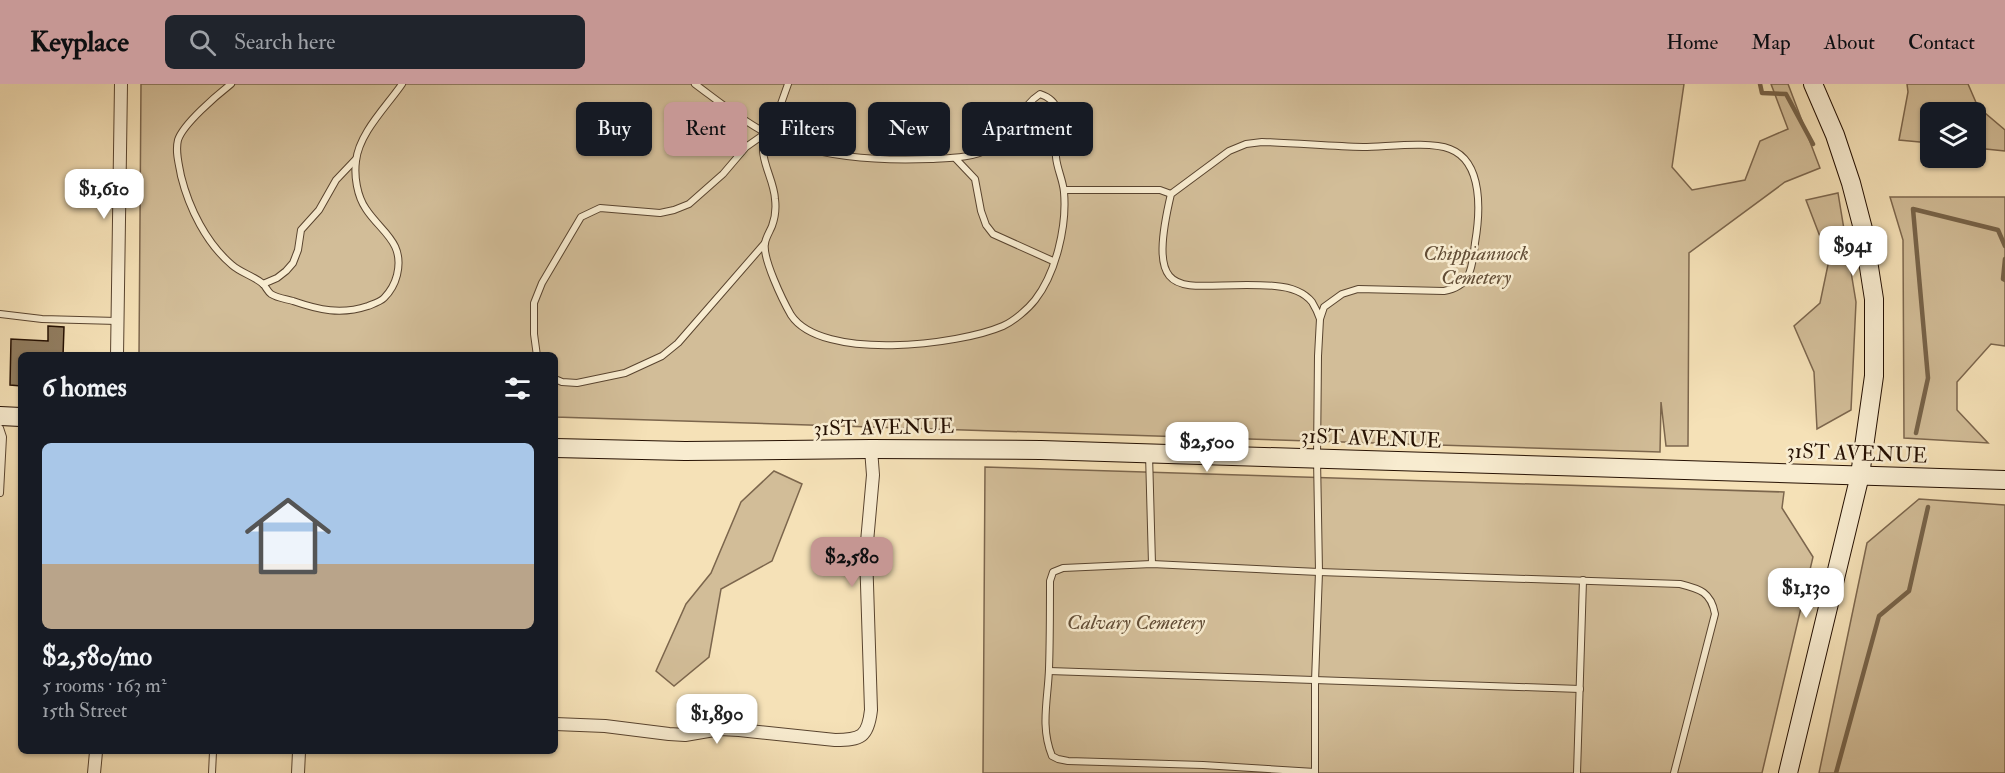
<!DOCTYPE html>
<html lang="en">
<head>
<meta charset="utf-8">
<style>
  :root { --surface:#171b24; --page:#20242c; --text:#f1f3f6; --muted:#9ea1a6; --accent:#c59692 }
  body { margin:0; font-family:"IM FELL Double Pica",serif; background:var(--page); color:var(--text); height:100vh; display:flex; flex-direction:column; font-size:22px; white-space:nowrap }
  * { box-sizing:border-box; margin:0 }
  p { font-size:20px; color:var(--muted) }
  .icon { flex:none; width:33px; height:33px; fill:none; stroke:currentColor; stroke-width:2; stroke-linecap:round; stroke-linejoin:round }
  .map { position:relative; flex:1; overflow:hidden }
  .side { position:absolute; left:18px; top:268px; width:540px; height:402px; display:flex; flex-direction:column; background:var(--surface); border-radius:9px; box-shadow:0 2px 4px #0004 }
  .side>* { flex:none }
  .guide { position:absolute; left:576px; top:18px; width:570px; height:54px; display:flex; gap:12px }
  .controls { position:absolute; left:1920px; top:18px; display:grid; gap:12px }
  .controls a { display:grid; place-items:center; width:66px; height:66px; border-radius:9px; background:var(--surface); box-shadow:0 2px 4px #0004; font-size:30px }
  .price { position:absolute; translate:-50% -51px; padding:0 14px; border-radius:12px; background:#fff; color:#222; font-size:20px; line-height:39px; filter:drop-shadow(0 2px 3px #0008) }
  .price::after { content:''; position:absolute; left:50%; top:36px; width:18px; height:14px; margin-left:-9px; background:inherit; clip-path:polygon(0 0,100% 0,50% 100%) }
  .price.active { background:var(--accent); color:#111 }
  ul { padding:0; list-style:none }
  li { display:grid; align-content:center; gap:12px; height:318px; padding:0 24px }
  li span { display:grid; place-items:center; height:186px; border-radius:9px; color:#555 }
  li>.icon { margin-inline-start:auto }
  span .icon { width:108px; height:108px; fill:#fffc; stroke-width:1 }
  li b { font-size:26px }
  h2 { display:flex; justify-content:space-between; align-items:center; height:72px; padding:0 24px; font-size:26px }
  .chip { padding:0 21px; border-radius:9px; background:var(--surface); box-shadow:0 2px 4px #0004; font-size:21px; line-height:54px }
  .chip.active { background:var(--accent); color:#111 }
  header { display:flex; align-items:center; gap:36px; box-sizing:border-box; height:84px; padding:0 30px; background:var(--accent); color:#111 }
  header strong { font-size:28px }
  nav { display:flex; gap:33px; margin-inline-start:auto; font-size:21px }
  .search { width:420px; height:54px; background:var(--page); display:flex; align-items:center; gap:15px; box-sizing:border-box; padding:0 21px; border-radius:9px; color:var(--muted); font-size:22px }
  .map>svg:first-child { display:block }
</style>
</head>
<body>
<header>
<strong>Keyplace</strong>
<div class="search"><svg class="icon" aria-label="search" viewBox="0 0 24 24"><circle cx="10" cy="10" r="6"/><path d="M15 15l6 6"/></svg>Search here</div>
<nav><a>Home</a><a>Map</a><a>About</a><a>Contact</a></nav>
</header>
<div class="map">
<svg width="2005" height="689" viewBox="0 0 2005 689">
  <rect width="100%" height="100%" fill="#f5e1b7"/>
  <filter id="stains"><feTurbulence type="fractalNoise" baseFrequency=".00333" numOctaves="4"/><feColorMatrix values="0 0 0 0 .2 0 0 0 0 .09 0 0 0 0 .02 0 0 0 .5 -.17"/></filter>
  <radialGradient id="worn" r=".72"><stop offset=".6" stop-color="#630" stop-opacity="0"/><stop offset="1" stop-color="#630" stop-opacity=".3"/></radialGradient>
  <!-- green -->
  <g fill="#d2bd98" stroke="#7c664d" stroke-width="1.5">
    <path d="M141,0H1684L1672,83L1692,106L1745,96L1760,57L1788,45L1771,0H1788L1820,84L1785,98L1689,169L1688,362H1666L1661,318L1660,368L555,333V272H139Z"/>
    <path d="M1907,0H1968L1978,23L2005,46V67L1976,64V28H1930V59L1899,56L1908,8Z"/>
    <path d="M1838,109L1856,218L1851,326L1817,345L1814,288L1794,242L1820,219L1829,176L1806,116Z"/>
    <path d="M1890,113H2005V262L1991,260L1957,298V326L1988,359L1904,354L1903,156Z"/>
    <path d="M985,383L1784,408L1782,424L1813,473L1762,689H983Z"/>
    <path d="M774,387L802,400L772,477L721,505L709,573L674,602L656,587L686,520L711,489L741,418Z"/>
    <path d="M1919,415L2005,421V689H1819L1867,459Z"/>
  </g>
  <g fill="none" stroke-linecap="round" stroke-linejoin="round">
    <!-- stream -->
    <g stroke="#776349" stroke-width="4.5">
      <path d="M1760,0L1762,9L1786,10L1813,60"/>
      <path d="M2005,175L2003,195L2005,196"/>
      <path d="M1916,349L1928,294L1913,125L1998,146L2005,162"/>
      <path d="M1836,689L1879,532L1909,507L1928,423"/>
    </g>
  </g>
  <!-- building -->
  <path fill="#917d60" stroke="#251002" stroke-width="1.5" d="M48,242L64,243L63,272H21V302L10,301L11,255L48,257Z"/>
  <g fill="none" stroke-linecap="round" stroke-linejoin="round">
    <!-- lane casing -->
    <g stroke="#59442f" stroke-width="8">
      <g id="lane">
        <path d="M231,0C217,11 183,40 178,56C175,68 179,80 181,92C189,124 206,159 232,181C241,189 254,192 263,200C266,203 268,208 271,210C277,214 286,215 293,217C319,226 341,231 368,222C373,220 380,218 384,214C390,208 395,199 397,191C405,158 381,148 366,125C357,112 354,92 356,77C359,49 387,22 402,0"/>
        <path d="M695,0C718,17 741,36 766,49C816,74 877,77 931,75C953,74 973,74 993,63C1017,49 1018,24 1040,10C1070,20 1054,47 1056,73C1057,85 1063,96 1064,108C1067,142 1056,189 1035,216C1028,225 1014,237 1003,242C959,261 822,278 791,231C783,217 762,174 765,159C766,153 770,147 772,142C775,134 776,123 775,115C774,98 764,83 763,67C763,61 765,54 766,49"/>
        <path d="M956,75L975,95L981,127L986,141L993,150L1053,177"/>
        <path d="M1064,106H1160L1171,110"/>
        <path d="M263,200L277,194L286,187L293,179L298,166L301,146L319,126L336,96L355,76"/>
        <path d="M0,230L42,235L117,237"/>
        <path d="M537,272L534,250V219L542,199L581,133L600,124L660,129L674,126L689,120L723,90L746,63L766,49L777,31L788,0"/>
        <path d="M555,295L562,298L577,299L625,289L662,272L678,259L765,159"/>
        <path d="M0,344L3,353L0,409"/>
        <path d="M1149,370L1152,480"/>
        <path d="M1049,587L1580,605"/>
        <path d="M1315,688L1203,681L1068,677L1058,675L1052,672C1040,643 1048,615 1049,585C1050,556 1050,526 1050,497L1053,488L1063,484L1152,480L1319,488L1680,500C1700,505 1711,508 1715,530L1674,689"/>
        <path d="M212,689L213,668"/>
        <path d="M1315,689V597L1319,488L1317,374L1318,272L1320,235L1324,223L1342,210L1358,205L1444,207C1472,202 1472,183 1475,159C1480,130 1484,78 1450,65C1429,57 1386,63 1363,63C1329,62 1296,59 1262,58L1246,60L1229,67L1171,110C1142,233 1190,194 1275,202C1288,203 1303,207 1312,218C1315,223 1318,229 1320,235"/>
        <path d="M1577,689L1583,496"/>
      </g>
    </g>
    <!-- street casing -->
    <g stroke="#59442f" stroke-width="14">
      <g id="street">
        <path d="M117,272L121,0"/>
        <path d="M555,640L605,642L669,650L685,651L720,645L739,646L835,656C861,656 868,653 871,626L866,469L873,391L871,365"/>
        <path d="M94,689L96,668"/>
        <path d="M298,689L299,668"/>
      </g>
    </g>
    <!-- secondary casing -->
    <g stroke="#251002" stroke-width="20">
      <g id="secondary">
        <path d="M0,332L21,333"/>
        <path d="M555,364L685,367L871,365L1041,366L2005,396"/>
        <path d="M1788,689L1860,391L1874,292V215L1863,145L1851,99L1835,51L1813,0"/>
      </g>
    </g>
    <!-- lane -->
    <use href="#lane" stroke="#f8ecd0" stroke-width="6"/>
    <!-- street -->
    <use href="#street" stroke="#f8ecd0" stroke-width="12"/>
    <!-- secondary -->
    <use href="#secondary" stroke="#f8ecd0" stroke-width="18"/>
  </g>
  <g text-anchor="middle" stroke-width="5" stroke-linejoin="round" paint-order="stroke">
    <!-- park labels -->
    <g font-size="21" font-style="italic" fill="#624d36" stroke="#f8ecd0">
      <text x="1476" y="176">Chippiannock<tspan x="1476" dy="24">Cemetery</tspan></text>
      <text x="1136" y="545">Calvary Cemetery</text>
    </g>
    <!-- street labels -->
    <g font-size="21" fill="#251002" stroke="#f8ecd0">
      <text transform="translate(884 343) rotate(-1)" y="7">31ST AVENUE</text>
      <text transform="translate(1371 354) rotate(2)" y="7">31ST AVENUE</text>
      <text transform="translate(1857 369) rotate(2)" y="7">31ST AVENUE</text>
    </g>
  </g>
  <rect width="100%" height="100%" filter="url(#stains)"/>
  <rect width="100%" height="100%" fill="url(#worn)"/>
</svg>
<div class="controls">
<a><svg class="icon" aria-label="layers" viewBox="0 0 24 24"><path d="M12 4l9 5-9 5-9-5zM3 14l9 5 9-5"/></svg></a>
</div>
<b class="price" style="left:104px;top:136px">$1,610</b>
<b class="price" style="left:1853px;top:193px">$941</b>
<b class="price" style="left:1207px;top:389px">$2,500</b>
<b class="price active" style="left:852px;top:504px">$2,580</b>
<b class="price" style="left:1806px;top:535px">$1,130</b>
<b class="price" style="left:717px;top:661px">$1,890</b>
<div class="guide">
<a class="chip">Buy</a>
<a class="chip active">Rent</a>
<a class="chip">Filters</a>
<a class="chip">New</a>
<a class="chip">Apartment</a>
</div>
<section class="side">
<h2>6 homes<svg class="icon" aria-label="filters" viewBox="0 0 24 24"><path d="M4 7h16M4 17h16"/><circle cx="9" cy="7" r="2"/><circle cx="15" cy="17" r="2"/></svg></h2>
<ul>
<li><span style="background:linear-gradient(#a9c7e8 65%,#b9a48a 0)"><svg class="icon" aria-label="home" viewBox="0 0 24 24"><path d="M3 11l9-7 9 7M6 9v11h12V9"/></svg></span><div><b>$2,580/mo</b><p>5 rooms · 163 m²</p><p>15th Street</p></div></li>
</ul>
</section>
</div>
</body>
</html>
